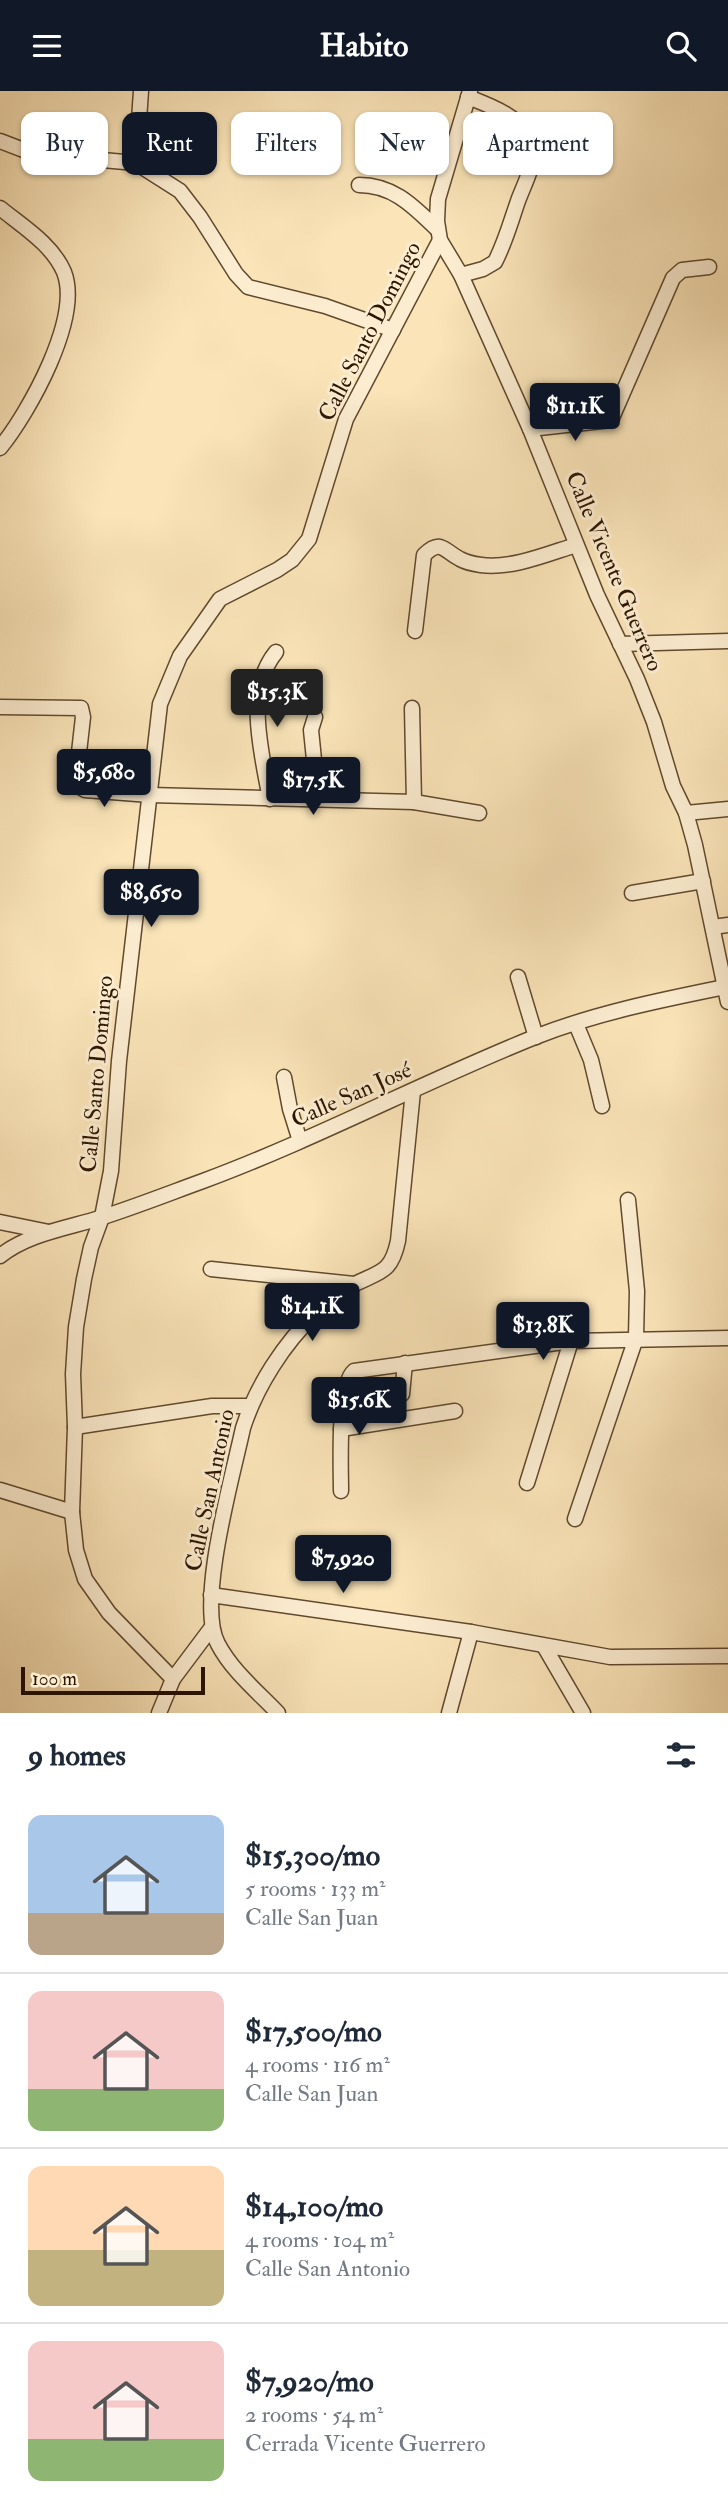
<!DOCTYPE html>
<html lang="en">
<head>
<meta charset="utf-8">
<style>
  :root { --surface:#fff; --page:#f6f6f7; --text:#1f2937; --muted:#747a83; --line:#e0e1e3; --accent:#111827 }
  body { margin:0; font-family:"IM FELL Double Pica",serif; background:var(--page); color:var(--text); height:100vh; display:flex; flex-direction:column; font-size:26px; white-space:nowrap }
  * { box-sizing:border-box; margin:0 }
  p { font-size:23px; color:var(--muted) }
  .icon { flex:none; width:38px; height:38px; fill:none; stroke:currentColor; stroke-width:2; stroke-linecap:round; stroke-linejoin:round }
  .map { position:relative; height:1622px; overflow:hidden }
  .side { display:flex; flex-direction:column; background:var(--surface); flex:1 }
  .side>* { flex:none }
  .banner { position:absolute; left:21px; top:21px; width:686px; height:63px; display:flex; gap:14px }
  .scale { position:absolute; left:21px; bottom:18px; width:184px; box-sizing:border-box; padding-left:7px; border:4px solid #2d1500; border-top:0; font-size:19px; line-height:24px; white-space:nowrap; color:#2d1500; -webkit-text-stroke:5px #fcedd1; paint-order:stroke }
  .price { position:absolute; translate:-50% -60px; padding:0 16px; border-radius:7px; background:var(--accent); color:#fff; font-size:23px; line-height:46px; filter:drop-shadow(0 2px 4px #0008) }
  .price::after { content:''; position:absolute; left:50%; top:42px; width:21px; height:16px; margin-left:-10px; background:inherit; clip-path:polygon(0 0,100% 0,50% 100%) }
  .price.active { background:#222; color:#fff }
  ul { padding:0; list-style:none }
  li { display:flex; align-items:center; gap:21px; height:175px; padding:0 28px }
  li+li { border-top:2px solid var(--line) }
  li span { display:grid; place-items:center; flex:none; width:196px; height:140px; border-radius:14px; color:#555 }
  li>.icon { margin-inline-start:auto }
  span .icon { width:84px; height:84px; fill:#fffc; stroke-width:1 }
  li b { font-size:30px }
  h2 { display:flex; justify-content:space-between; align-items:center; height:84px; padding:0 28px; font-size:30px }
  .chip { padding:0 24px; border-radius:14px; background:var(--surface); box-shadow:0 2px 5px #0004; font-size:24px; line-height:63px }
  .chip.active { background:var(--accent); color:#fff }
  header { display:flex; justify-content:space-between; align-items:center; height:91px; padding:0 28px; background:var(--accent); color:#fff; font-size:32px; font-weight:800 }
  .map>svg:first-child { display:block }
</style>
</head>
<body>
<header><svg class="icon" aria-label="menu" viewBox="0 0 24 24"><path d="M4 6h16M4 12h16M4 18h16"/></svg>Habito<svg class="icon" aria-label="search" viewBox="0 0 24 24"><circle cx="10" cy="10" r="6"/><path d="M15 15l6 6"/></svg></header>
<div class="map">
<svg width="728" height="1622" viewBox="0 0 728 1622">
  <rect width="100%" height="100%" fill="#fae4b8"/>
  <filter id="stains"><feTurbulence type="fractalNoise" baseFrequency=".00286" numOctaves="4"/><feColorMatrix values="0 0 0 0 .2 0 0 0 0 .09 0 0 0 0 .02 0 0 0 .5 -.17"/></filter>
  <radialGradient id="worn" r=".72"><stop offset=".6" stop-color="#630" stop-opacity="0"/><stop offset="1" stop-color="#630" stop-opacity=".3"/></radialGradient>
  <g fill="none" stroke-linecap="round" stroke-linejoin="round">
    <!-- minor casing -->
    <g stroke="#60492e" stroke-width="17">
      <g id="minor">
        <path d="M470,0L438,108L437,130L440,149L461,184L530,338L597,504L637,588L654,631L673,695L686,722L695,754L728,911"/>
        <path d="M0,50L34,63L136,72L180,100L200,126L236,183L248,196L325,215L393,239"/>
        <path d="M136,72L141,0"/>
        <path d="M359,94C394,94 414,116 437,138"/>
        <path d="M0,117C22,135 52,153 64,181C82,227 29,321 0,357"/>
        <path d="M461,184L483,178L495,171C505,152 511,130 518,110C524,93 537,71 532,53C525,27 489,14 468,6"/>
        <path d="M530,338L611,329L673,187L682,179L709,176"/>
        <path d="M415,540L424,464C441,447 444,460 460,468C467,472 474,473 481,474C512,478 547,463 576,454"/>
        <path d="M620,553L728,550"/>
        <path d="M0,616L81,617L83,626L76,688L80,696L85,699L150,704L414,711L479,722"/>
        <path d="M412,617L414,711"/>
        <path d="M315,626L311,639L318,708"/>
        <path d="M270,708C262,663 244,600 276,561"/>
        <path d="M686,722L728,718"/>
        <path d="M632,802L703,790"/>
        <path d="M713,836L728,834"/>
        <path d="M518,886L536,946"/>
        <path d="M576,933L591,969L602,1015"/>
        <path d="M284,986L290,1018L300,1050"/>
        <path d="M0,1131L49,1141"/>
        <path d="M0,1165C29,1142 69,1137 103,1126C137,1115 170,1102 203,1090C316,1048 423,991 535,946C596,922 661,909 725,896"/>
        <path d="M211,1178L354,1193"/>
        <path d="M384,1314L402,1303L405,1272"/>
        <path d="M75,1336L212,1315H250"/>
        <path d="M341,1338L455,1320"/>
        <path d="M527,1392L571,1250"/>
        <path d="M0,1399L72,1421"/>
        <path d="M341,1400C341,1375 337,1295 354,1280L571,1250L728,1247"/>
        <path d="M575,1428L636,1247L637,1200L628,1109"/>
        <path d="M211,1504L471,1541L610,1566L728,1565"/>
        <path d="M544,1555L583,1622"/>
        <path d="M173,1588L109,1522L85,1488L76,1459L72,1421L75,1336L73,1283L76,1236L84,1188L91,1156L102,1126L111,1080L119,970L160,613L180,565L220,508L277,479L292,469L309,448L346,328L440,149"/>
        <path d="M159,1622L173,1588L212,1536"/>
        <path d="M278,1622C258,1601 232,1580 218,1553C196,1513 233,1384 243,1337C256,1296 284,1252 316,1222C327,1211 340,1200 355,1193C381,1180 391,1182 398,1150L413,1000"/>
        <path d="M449,1622L471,1541"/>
      </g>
    </g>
    <!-- minor -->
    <use href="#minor" stroke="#fcedd1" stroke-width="14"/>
  </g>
  <g text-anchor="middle" stroke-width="6" stroke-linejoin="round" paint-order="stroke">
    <!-- street labels -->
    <g font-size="23" fill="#2d1500" stroke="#fcedd1">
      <text transform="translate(369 240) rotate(-63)" y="8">Calle Santo Domingo</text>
      <text transform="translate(615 480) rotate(67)" y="8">Calle Vicente Guerrero</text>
      <text transform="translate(96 983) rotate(-85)" y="8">Calle Santo Domingo</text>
      <text transform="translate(351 1003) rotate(-24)" y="8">Calle San José</text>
      <text transform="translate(209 1399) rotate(-78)" y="8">Calle San Antonio</text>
    </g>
  </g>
  <rect width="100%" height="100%" filter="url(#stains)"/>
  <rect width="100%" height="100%" fill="url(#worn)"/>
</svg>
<div class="scale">100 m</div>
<b class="price" style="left:575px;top:352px">$11.1K</b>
<b class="price active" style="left:277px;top:638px">$15.3K</b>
<b class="price" style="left:104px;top:718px">$5,680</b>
<b class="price" style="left:313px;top:726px">$17.5K</b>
<b class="price" style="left:151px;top:838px">$8,650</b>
<b class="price" style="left:312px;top:1252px">$14.1K</b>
<b class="price" style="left:543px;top:1271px">$13.8K</b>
<b class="price" style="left:359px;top:1346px">$15.6K</b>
<b class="price" style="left:343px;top:1504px">$7,920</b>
<div class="banner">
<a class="chip">Buy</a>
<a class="chip active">Rent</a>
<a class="chip">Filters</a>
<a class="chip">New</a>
<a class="chip">Apartment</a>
</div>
</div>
<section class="side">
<h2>9 homes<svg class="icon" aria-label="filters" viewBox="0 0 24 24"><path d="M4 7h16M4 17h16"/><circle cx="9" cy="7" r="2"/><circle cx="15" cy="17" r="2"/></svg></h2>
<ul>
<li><span style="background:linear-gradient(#a9c7e8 70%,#b9a48a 0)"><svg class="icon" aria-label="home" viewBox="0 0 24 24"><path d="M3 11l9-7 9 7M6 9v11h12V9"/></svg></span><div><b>$15,300/mo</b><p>5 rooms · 133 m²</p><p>Calle San Juan</p></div></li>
<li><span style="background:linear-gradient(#f6c9c9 70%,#8fb573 0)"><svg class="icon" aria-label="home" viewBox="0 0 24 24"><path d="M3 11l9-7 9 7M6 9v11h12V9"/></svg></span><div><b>$17,500/mo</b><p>4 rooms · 116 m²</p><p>Calle San Juan</p></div></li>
<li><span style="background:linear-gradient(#ffd9b3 60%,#c2b280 0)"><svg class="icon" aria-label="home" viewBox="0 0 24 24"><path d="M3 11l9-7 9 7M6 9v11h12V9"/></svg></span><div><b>$14,100/mo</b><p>4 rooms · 104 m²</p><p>Calle San Antonio</p></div></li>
<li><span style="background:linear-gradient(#f6c9c9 70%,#8fb573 0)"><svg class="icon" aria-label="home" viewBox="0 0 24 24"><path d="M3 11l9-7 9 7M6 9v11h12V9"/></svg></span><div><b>$7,920/mo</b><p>2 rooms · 54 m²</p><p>Cerrada Vicente Guerrero</p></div></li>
</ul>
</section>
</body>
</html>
